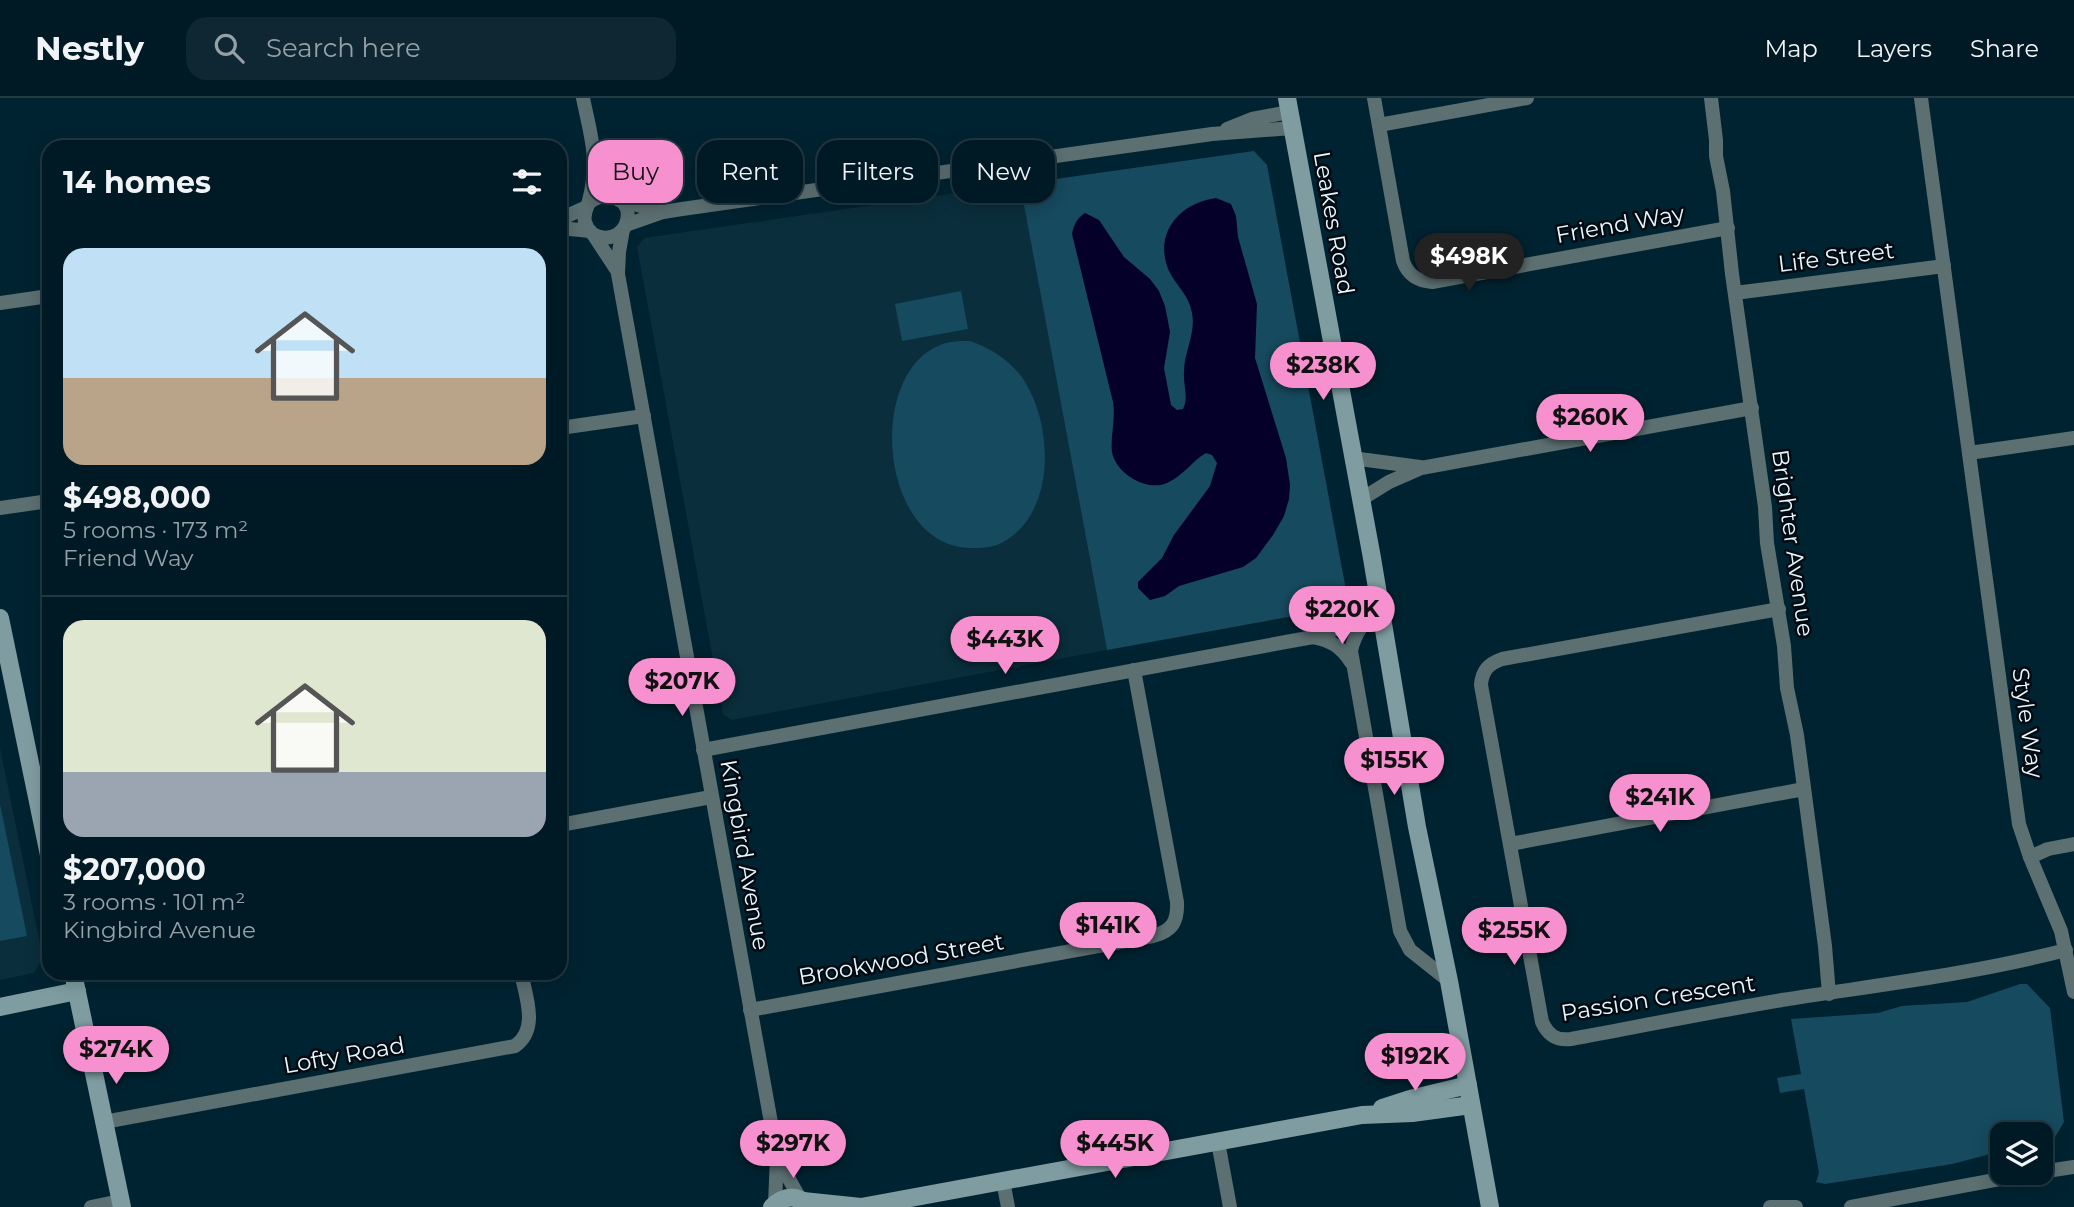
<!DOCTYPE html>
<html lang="en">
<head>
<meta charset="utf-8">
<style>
  :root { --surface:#001a25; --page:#0e2732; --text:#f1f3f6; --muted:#95a1a7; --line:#223842; --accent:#f690cf }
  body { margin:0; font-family:Montserrat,sans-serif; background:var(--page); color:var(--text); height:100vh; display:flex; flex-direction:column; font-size:26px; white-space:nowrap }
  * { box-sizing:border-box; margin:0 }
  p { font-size:23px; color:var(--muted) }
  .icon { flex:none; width:38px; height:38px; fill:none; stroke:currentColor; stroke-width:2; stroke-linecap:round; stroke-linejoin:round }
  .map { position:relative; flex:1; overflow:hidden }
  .drawer { position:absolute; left:42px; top:42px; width:525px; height:840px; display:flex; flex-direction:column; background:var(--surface); border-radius:21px; box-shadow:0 4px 18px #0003,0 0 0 2px var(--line) }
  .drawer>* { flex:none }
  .banner { position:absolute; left:588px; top:42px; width:665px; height:63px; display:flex; gap:14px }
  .tools { position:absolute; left:1990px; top:1024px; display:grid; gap:14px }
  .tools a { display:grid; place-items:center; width:63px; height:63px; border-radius:14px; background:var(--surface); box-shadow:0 4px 18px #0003,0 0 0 2px var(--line); font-size:35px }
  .price { position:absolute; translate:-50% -60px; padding:0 16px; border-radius:24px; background:var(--accent); color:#111; font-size:23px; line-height:46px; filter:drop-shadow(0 2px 4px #0008) }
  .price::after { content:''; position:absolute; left:50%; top:42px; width:21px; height:16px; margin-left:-10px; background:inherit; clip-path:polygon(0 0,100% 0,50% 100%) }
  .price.on { background:#222; color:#fff }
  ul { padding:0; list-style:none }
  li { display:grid; align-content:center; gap:14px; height:371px; padding:0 21px }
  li+li { border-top:2px solid var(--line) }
  li span { display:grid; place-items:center; height:217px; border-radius:21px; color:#555 }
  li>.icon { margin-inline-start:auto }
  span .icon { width:126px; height:126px; fill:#fffc; stroke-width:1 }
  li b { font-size:30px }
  h2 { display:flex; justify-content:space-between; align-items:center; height:84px; padding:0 21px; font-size:30px }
  .pill { padding:0 24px; border-radius:21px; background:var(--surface); box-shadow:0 4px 18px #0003,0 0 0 2px var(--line); font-size:24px; line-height:63px }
  .pill.on { background:var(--accent); color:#111 }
  header { display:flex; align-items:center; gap:42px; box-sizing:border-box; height:98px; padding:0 35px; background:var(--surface); border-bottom:2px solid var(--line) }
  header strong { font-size:33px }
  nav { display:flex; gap:38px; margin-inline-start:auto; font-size:24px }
  .search { width:490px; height:63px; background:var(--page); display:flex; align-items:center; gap:18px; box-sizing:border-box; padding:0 24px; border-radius:21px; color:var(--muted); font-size:26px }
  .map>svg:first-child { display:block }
</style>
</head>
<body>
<header>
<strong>Nestly</strong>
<div class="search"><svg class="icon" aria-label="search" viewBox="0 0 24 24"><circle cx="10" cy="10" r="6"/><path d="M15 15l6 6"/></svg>Search here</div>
<nav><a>Map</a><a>Layers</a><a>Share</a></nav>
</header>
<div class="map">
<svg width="2074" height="1109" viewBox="0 0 2074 1109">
  <rect width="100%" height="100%" fill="#002331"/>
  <!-- built -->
  <g fill="#0a2e3c">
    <path d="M1020,86L1107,552L732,622L723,616L637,149L644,140Z"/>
    <path d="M0,650L43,860L34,875L0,882Z"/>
  </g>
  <!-- green -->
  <g fill="#164a5f">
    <path d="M1254,53L1267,67L1349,508L1107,552L1020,86Z"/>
    <path d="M961,193L968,231L902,243L895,206Z"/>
    <path d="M970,243C990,250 1008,261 1021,278C1052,321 1057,405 1011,439C998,449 987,450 972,450C881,451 865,280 938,248C948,243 959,243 970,243Z"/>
    <path d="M0,706L27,838L0,843Z"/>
    <path d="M2020,886H2027L2050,910L2064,1024L2048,1051H2041L2040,1036H2002V1053L1952,1066L1825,1086L1816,1084L1819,1075L1804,991L1780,995L1777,980L1801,976L1791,921L1878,915L1902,908L1967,904Z"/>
  </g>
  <!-- water -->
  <path fill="#04002a" d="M1216,100L1231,106L1236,118L1238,139L1257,206L1255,260L1286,360L1290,387L1289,401L1284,418L1273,437L1256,460L1243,469L1179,488L1165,498L1150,502L1138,490V484L1162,460L1174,437L1210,388L1217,365L1212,357L1206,355C1192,363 1183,378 1167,385C1147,394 1116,376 1112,354C1110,339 1116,322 1113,304L1072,136C1074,127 1076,121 1085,115L1099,122L1124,159L1150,181L1159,193L1165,208L1170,234L1164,270L1171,307L1177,312L1183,311C1189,300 1183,286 1184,274C1184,254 1196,236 1192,215C1189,197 1177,189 1169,173C1153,136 1179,105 1216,100Z"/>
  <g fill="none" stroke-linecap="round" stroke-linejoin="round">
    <!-- street -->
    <g stroke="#5c6f71" stroke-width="14">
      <path d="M583,0C587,21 594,44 594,65C594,77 592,91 589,103C587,110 583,115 585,124C590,144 619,145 626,126C635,101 606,90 589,105"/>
      <path d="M1374,0L1403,163C1408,177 1417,183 1432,184L1728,130"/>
      <path d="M1711,0L1716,42V58L1723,93L1732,176L1765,409L1767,445L1784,548L1787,590L1797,637L1825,848L1829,896"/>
      <path d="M1921,0L2019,726L2030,759L2061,833L2074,894"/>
      <path d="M1379,27L1527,0"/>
      <path d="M1227,31L1252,21L1289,14"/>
      <path d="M594,63L615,99"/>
      <path d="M619,102L663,114"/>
      <path d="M560,121L587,109"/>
      <path d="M626,127L663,114L682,111L1212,36L1292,30"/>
      <path d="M560,130L590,133"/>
      <path d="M623,131L619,154L618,176L777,1058L775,1106"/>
      <path d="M593,136L618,174"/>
      <path d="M1735,195L1944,168"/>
      <path d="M0,205L49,198"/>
      <path d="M560,330L644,318"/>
      <path d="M1969,355L2074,340"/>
      <path d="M1352,360L1420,369"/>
      <path d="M1360,402L1389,384L1421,370L1752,310"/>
      <path d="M0,410L49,403"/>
      <path d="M1380,507C1367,521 1355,533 1351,553L1400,833L1410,852L1449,883"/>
      <path d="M1779,511L1502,561C1488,566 1482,573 1481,587L1542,924C1548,937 1556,943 1571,941C1641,928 1711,914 1782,902C1877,887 1973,876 2066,852"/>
      <path d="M1313,539C1331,542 1341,549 1351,564"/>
      <path d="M703,652L1313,539L1339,530L1362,527"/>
      <path d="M560,727L711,699"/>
      <path d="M1510,746L1804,691"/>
      <path d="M2030,759L2048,751L2074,746"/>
      <path d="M750,912L1153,838C1172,833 1178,824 1177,804L1134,572"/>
      <path d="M104,1024L515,948C539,931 526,899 521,875"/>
      <path d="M1218,1044L1230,1109"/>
      <path d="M777,1059L800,1101"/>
      <path d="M2040,1074L2074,1069"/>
      <path d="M1003,1083L1008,1109"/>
      <path d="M91,1109L120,1103"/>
      <path d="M1770,1109H1796"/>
      <path d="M1851,1109L2037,1074"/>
    </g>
    <!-- secondary -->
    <g stroke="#7f9da1" stroke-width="18">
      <path d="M1287,0L1372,460L1417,729L1449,883L1490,1109"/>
      <path d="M0,520L49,757"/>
      <path d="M73,875L122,1109"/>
      <path d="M0,909L77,893"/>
      <path d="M1382,1010L1410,1001L1468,987"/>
      <path d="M803,1103L861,1109L1362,1017L1412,1015L1471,1007"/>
      <path d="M772,1109C784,1097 798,1096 809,1109"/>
    </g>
  </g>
  <g text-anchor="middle" stroke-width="5" stroke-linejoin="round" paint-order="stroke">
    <!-- street labels -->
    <g font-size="23" fill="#e7f7ff" stroke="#000a10">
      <text transform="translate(1334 125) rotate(80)" y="8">Leakes Road</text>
      <text transform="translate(1620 126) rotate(-10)" y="8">Friend Way</text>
      <text transform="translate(1836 159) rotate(-7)" y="8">Life Street</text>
      <text transform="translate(1793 445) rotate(82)" y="8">Brighter Avenue</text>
      <text transform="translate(2028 625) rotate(82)" y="8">Style Way</text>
      <text transform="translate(745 757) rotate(80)" y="8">Kingbird Avenue</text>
      <text transform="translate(901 861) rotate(-10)" y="8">Brookwood Street</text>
      <text transform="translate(1658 900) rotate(-9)" y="8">Passion Crescent</text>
      <text transform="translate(344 957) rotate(-10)" y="8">Lofty Road</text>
    </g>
  </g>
</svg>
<div class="tools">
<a><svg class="icon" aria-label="layers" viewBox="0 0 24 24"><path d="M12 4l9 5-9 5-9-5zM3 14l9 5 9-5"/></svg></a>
</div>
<b class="price on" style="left:1469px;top:195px">$498K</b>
<b class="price" style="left:1323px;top:304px">$238K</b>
<b class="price" style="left:1590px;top:356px">$260K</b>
<b class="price" style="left:1342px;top:548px">$220K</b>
<b class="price" style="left:1005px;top:578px">$443K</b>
<b class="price" style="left:682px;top:620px">$207K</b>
<b class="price" style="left:1394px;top:699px">$155K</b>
<b class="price" style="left:1660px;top:736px">$241K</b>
<b class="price" style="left:1108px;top:864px">$141K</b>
<b class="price" style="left:1514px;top:869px">$255K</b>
<b class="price" style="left:116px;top:988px">$274K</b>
<b class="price" style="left:1415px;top:995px">$192K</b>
<b class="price" style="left:793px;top:1082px">$297K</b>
<b class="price" style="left:1115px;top:1082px">$445K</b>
<div class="banner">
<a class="pill on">Buy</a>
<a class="pill">Rent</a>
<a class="pill">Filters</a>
<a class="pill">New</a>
</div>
<section class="drawer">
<h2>14 homes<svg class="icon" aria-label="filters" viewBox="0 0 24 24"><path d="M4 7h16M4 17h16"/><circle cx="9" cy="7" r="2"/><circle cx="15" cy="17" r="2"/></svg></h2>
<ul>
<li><span style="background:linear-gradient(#bfe0f5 60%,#b9a48a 0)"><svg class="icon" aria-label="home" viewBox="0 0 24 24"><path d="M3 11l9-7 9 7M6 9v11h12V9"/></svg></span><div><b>$498,000</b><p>5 rooms · 173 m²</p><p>Friend Way</p></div></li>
<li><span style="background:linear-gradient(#dfe7d0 70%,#9aa5b1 0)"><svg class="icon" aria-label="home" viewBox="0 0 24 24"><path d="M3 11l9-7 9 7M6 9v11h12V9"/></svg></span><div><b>$207,000</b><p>3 rooms · 101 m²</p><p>Kingbird Avenue</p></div></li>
</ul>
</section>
</div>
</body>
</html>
